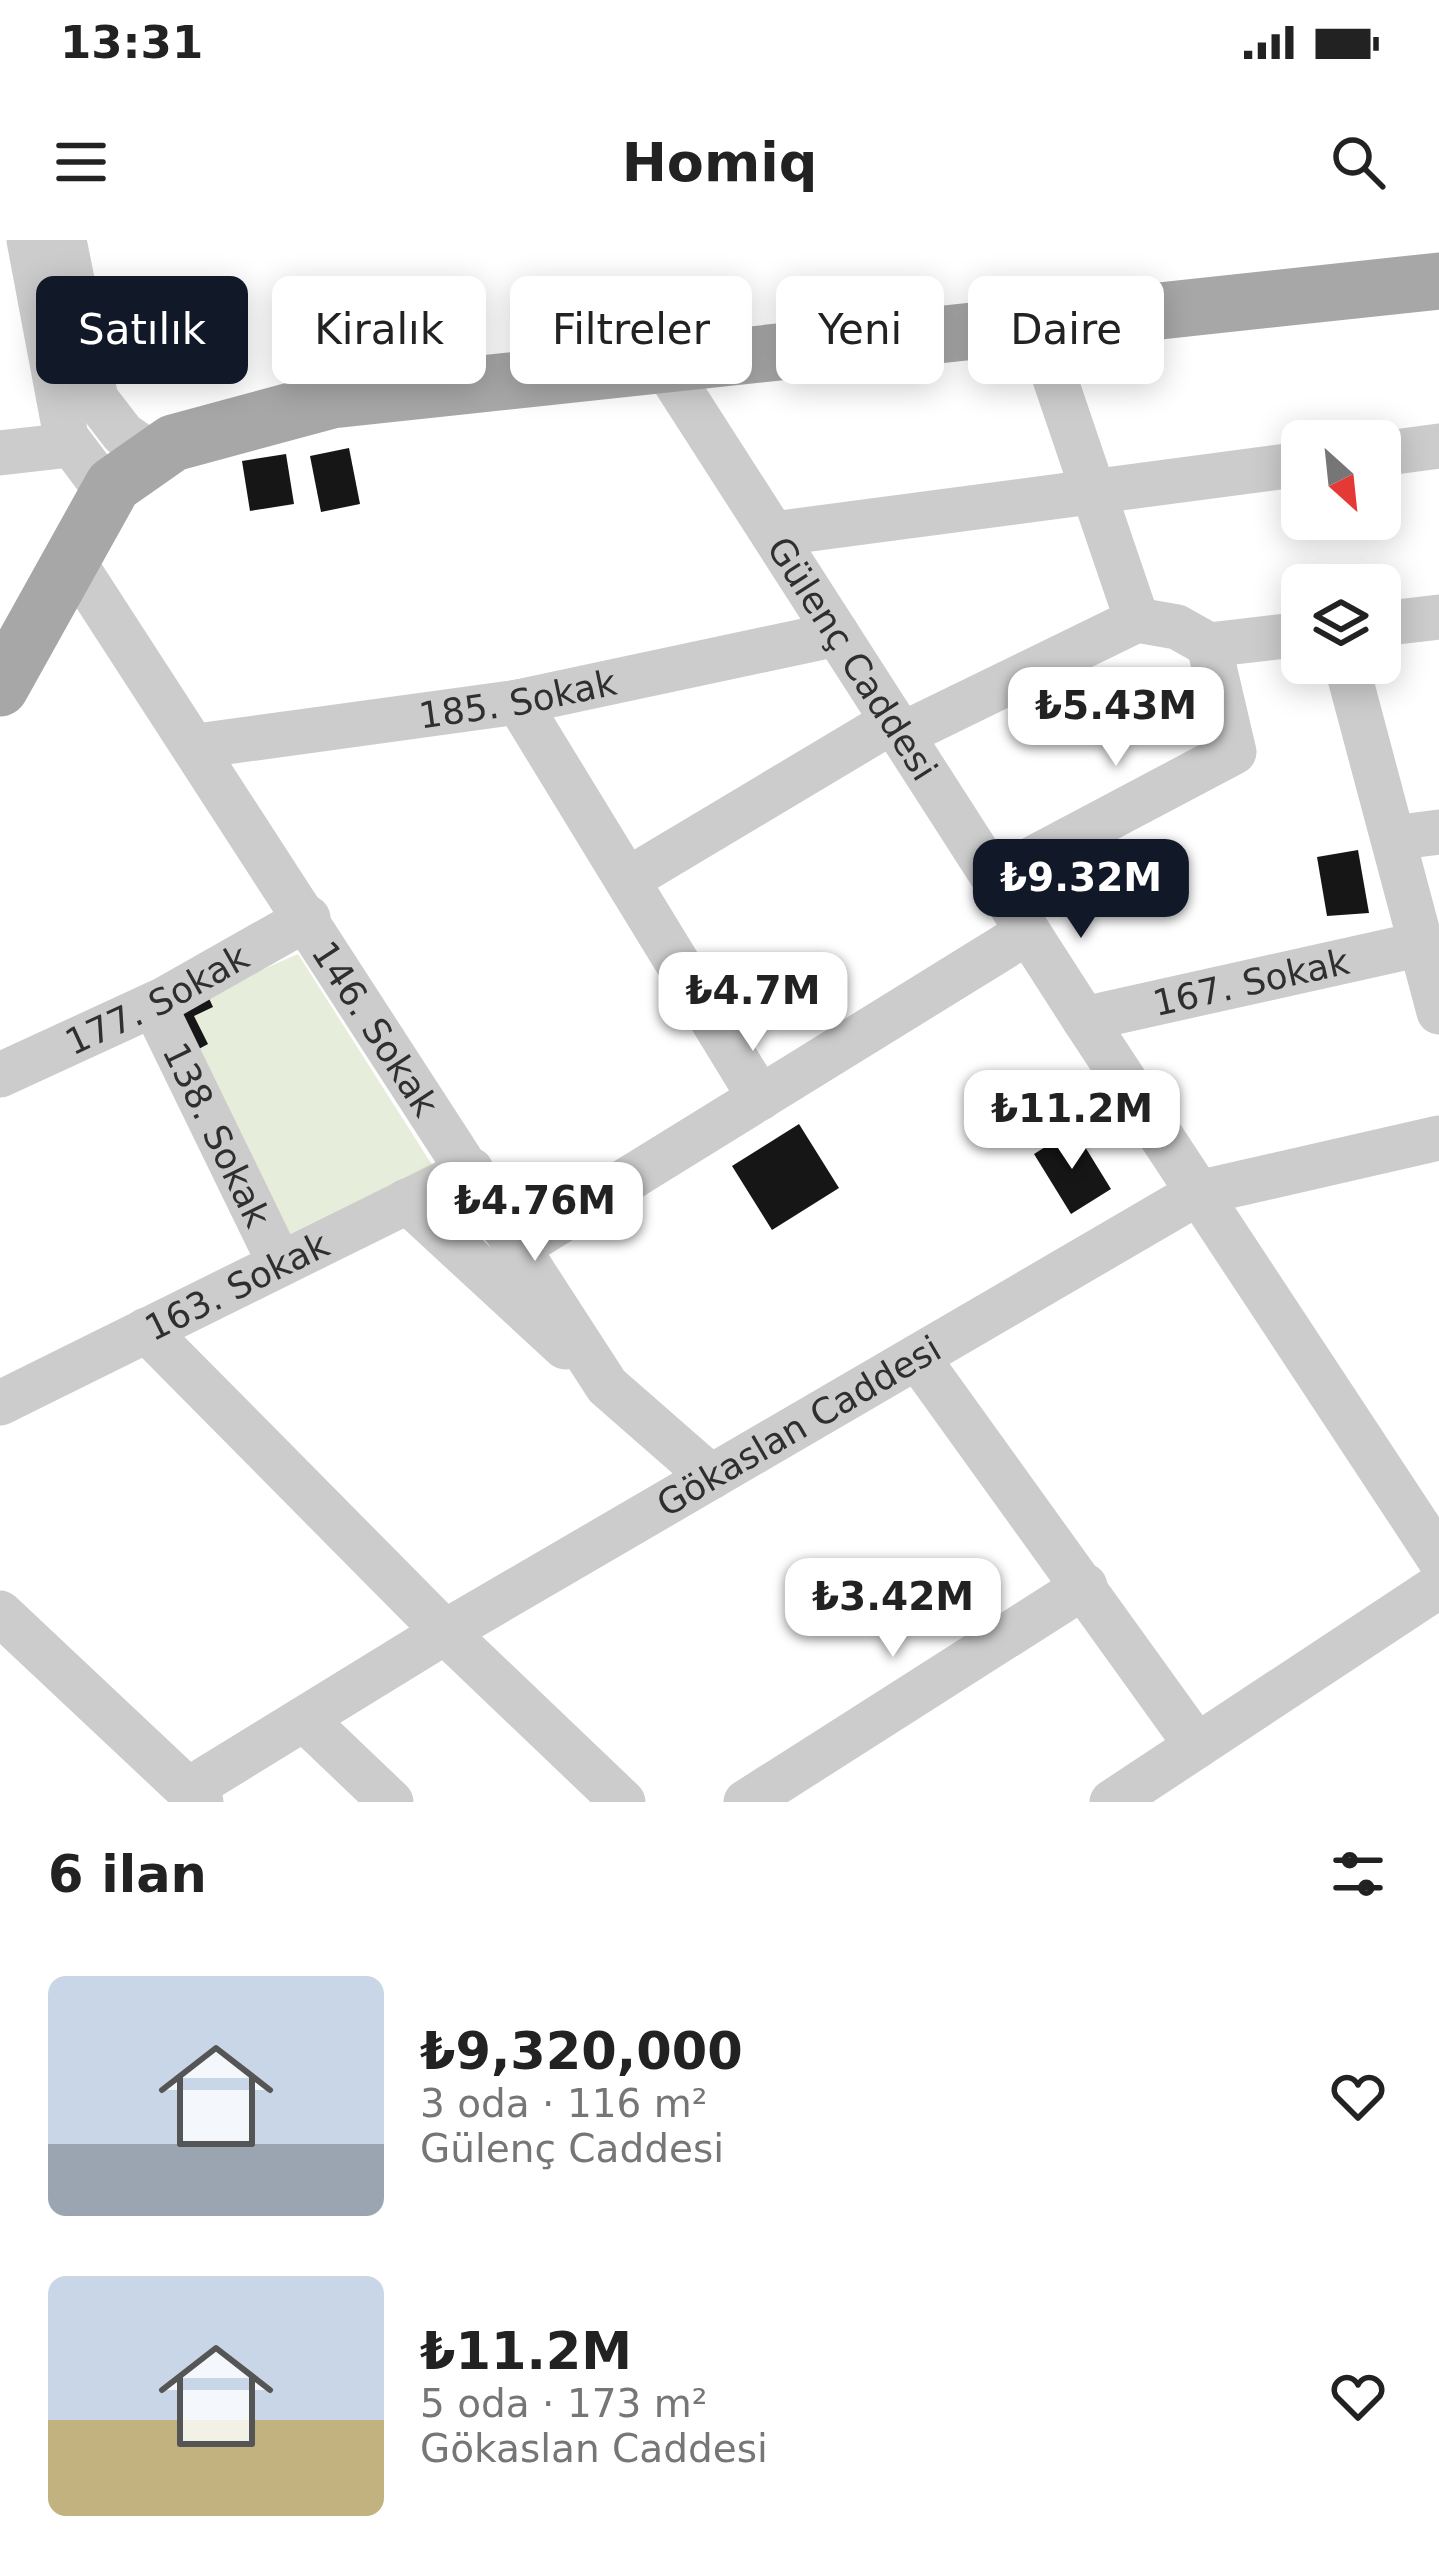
<!DOCTYPE html>
<html lang="tr">
<head>
<meta charset="utf-8">
<style>
  :root { --surface:#fff; --page:#f6f6f6; --text:#222; --muted:#767676; --accent:#111827 }
  body { margin:0; font-family:"DejaVu Sans",sans-serif; background:var(--page); color:var(--text); height:100vh; display:flex; flex-direction:column; font-size:45px; white-space:nowrap }
  * { box-sizing:border-box; margin:0 }
  p { font-size:39px; color:var(--muted) }
  .icon { flex:none; width:66px; height:66px; fill:none; stroke:currentColor; stroke-width:2; stroke-linecap:round; stroke-linejoin:round }
  .map { position:relative; height:1562px; overflow:hidden }
  .sheet { display:flex; flex-direction:column; background:var(--surface); flex:1 }
  .sheet>* { flex:none }
  .banner { position:absolute; left:36px; top:36px; width:1368px; height:108px; display:flex; gap:24px }
  .needle { width:78px; rotate:153deg }
  .controls { position:absolute; left:1281px; top:180px; display:grid; gap:24px }
  .controls a { display:grid; place-items:center; width:120px; height:120px; border-radius:18px; background:var(--surface); box-shadow:0 6px 30px #0003; font-size:60px }
  .price { position:absolute; translate:-50% -102px; padding:0 27px; border-radius:24px; background:#fff; color:#222; font-size:39px; line-height:78px; filter:drop-shadow(0 3px 6px #0008) }
  .price::after { content:''; position:absolute; left:50%; top:72px; width:36px; height:27px; margin-left:-18px; background:inherit; clip-path:polygon(0 0,100% 0,50% 100%) }
  .price.active { background:var(--accent); color:#fff }
  ul { padding:0; list-style:none }
  li { display:flex; align-items:center; gap:36px; height:300px; padding:0 48px }
  li span { display:grid; place-items:center; flex:none; width:336px; height:240px; border-radius:18px; color:#555 }
  li>.icon { margin-inline-start:auto }
  span .icon { width:144px; height:144px; fill:#fffc; stroke-width:1 }
  li b { font-size:51px }
  h2 { display:flex; justify-content:space-between; align-items:center; height:144px; padding:0 48px; font-size:51px }
  .pill { padding:0 42px; border-radius:18px; background:var(--surface); box-shadow:0 6px 30px #0003; font-size:42px; line-height:108px }
  .pill.active { background:var(--accent); color:#fff }
  .status { display:flex; justify-content:space-between; align-items:center; height:84px; padding:0 60px; background:var(--surface); direction:ltr }
  .status svg { height:33px; fill:currentColor }
  header { display:flex; justify-content:space-between; align-items:center; height:156px; padding:0 48px; background:var(--surface); font-size:54px; font-weight:800 }
  .map>svg:first-child { display:block }
</style>
</head>
<body>
<div class="status"><b>13:31</b><svg viewBox="0 0 49 12"><path d="M0 12V9h3v3zM5 12V6h3v6zM10 12V3h3v9zM15 12V0h3v12zM26 1h20v11H26zM47 4h2v5h-2z"/></svg></div>
<header><svg class="icon" aria-label="menu" viewBox="0 0 24 24"><path d="M4 6h16M4 12h16M4 18h16"/></svg>Homiq<svg class="icon" aria-label="search" viewBox="0 0 24 24"><circle cx="10" cy="10" r="6"/><path d="M15 15l6 6"/></svg></header>
<div class="map">
<svg width="1439" height="1562" viewBox="0 0 1439 1562">
  <rect width="100%" height="100%" fill="#fff"/>
  <!-- green -->
  <path fill="#e7eddb" d="M298,714L436,931L290,1003L177,767Z"/>
  <!-- building -->
  <g fill="#161616">
    <path d="M349,208L360,264L321,272L310,216Z"/>
    <path d="M286,214L294,264L250,271L242,221Z"/>
    <path d="M1358,610L1369,673L1327,676L1317,617Z"/>
    <path d="M207,754L213,767L194,776L208,804L197,810L177,767Z"/>
    <path d="M799,884L839,948L772,990L732,926Z"/>
    <path d="M1074,889L1111,949L1071,974L1034,914Z"/>
  </g>
  <g fill="none" stroke-linecap="round" stroke-linejoin="round">
    <!-- minor -->
    <g stroke="#ccc" stroke-width="45">
      <path d="M29,0L66,197L108,253"/>
      <path d="M64,0L96,159L123,194L155,216"/>
      <path d="M1036,83L1137,380"/>
      <path id="s1" d="M663,123L1084,779L1439,1318"/>
      <path d="M0,213L70,205"/>
      <path d="M1380,214L1439,206"/>
      <path d="M773,294L1302,224"/>
      <path id="s2" d="M69,315L607,1146L711,1237"/>
      <path d="M1380,384L1439,377"/>
      <path d="M1346,423L1439,772"/>
      <path d="M518,462L760,858"/>
      <path d="M901,495L1137,380L1177,387L1209,405L1302,394"/>
      <path id="s3" d="M197,506L518,462L837,394"/>
      <path d="M1393,598L1439,592"/>
      <path d="M994,639L1234,512L1209,405"/>
      <path d="M627,640L893,481"/>
      <path id="s4" d="M154,765L280,1024"/>
      <path id="s5" d="M1084,779L1421,704"/>
      <path id="s6" d="M0,835L163,760L308,678"/>
      <path d="M407,961L565,1107"/>
      <path d="M520,1006L1028,692"/>
      <path d="M146,1090L445,1392L623,1562"/>
      <path d="M917,1117L1197,1506"/>
      <path id="s7" d="M0,1163L471,930"/>
      <path d="M0,1373L201,1562"/>
      <path d="M304,1479L391,1562"/>
      <path id="s8" d="M188,1550L445,1392L1198,953L1439,898"/>
      <path d="M746,1562L1085,1346"/>
      <path d="M1112,1562L1439,1346"/>
    </g>
    <!-- major -->
    <path stroke="#a7a7a7" stroke-width="57" d="M0,448L113,245L173,203L332,160L1439,41"/>
  </g>
  <g text-anchor="middle" stroke-width="12" stroke-linejoin="round" paint-order="stroke">
    <!-- street labels -->
    <g font-size="36" fill="#2f2f2f" stroke="#fff">
      <text dy="13" stroke="none"><textPath href="#s1" startOffset="351">Gülenç Caddesi</textPath></text>
      <text dy="13" stroke="none"><textPath href="#s3" startOffset="324">185. Sokak</textPath></text>
      <text dy="13" stroke="none"><textPath href="#s5" startOffset="171">167. Sokak</textPath></text>
      <text dy="13" stroke="none"><textPath href="#s6" startOffset="174">177. Sokak</textPath></text>
      <text dy="13" stroke="none"><textPath href="#s2" startOffset="564">146. Sokak</textPath></text>
      <text dy="13" stroke="none"><textPath href="#s4" startOffset="144">138. Sokak</textPath></text>
      <text dy="13" stroke="none"><textPath href="#s7" startOffset="264">163. Sokak</textPath></text>
      <text dy="13" stroke="none"><textPath href="#s8" startOffset="711">Gökaslan Caddesi</textPath></text>
    </g>
  </g>
</svg>
<div class="controls">
<a><svg class="needle" viewBox="-14 -14 28 28"><path d="M0-13l5 13h-10z" fill="#e53935"/><path d="M0 13l5-13h-10z" fill="#767676"/></svg></a>
<a><svg class="icon" aria-label="layers" viewBox="0 0 24 24"><path d="M12 4l9 5-9 5-9-5zM3 14l9 5 9-5"/></svg></a>
</div>
<b class="price" style="left:1116px;top:529px">₺5.43M</b>
<b class="price active" style="left:1081px;top:701px">₺9.32M</b>
<b class="price" style="left:753px;top:814px">₺4.7M</b>
<b class="price" style="left:1072px;top:932px">₺11.2M</b>
<b class="price" style="left:535px;top:1024px">₺4.76M</b>
<b class="price" style="left:893px;top:1420px">₺3.42M</b>
<div class="banner">
<a class="pill active">Satılık</a>
<a class="pill">Kiralık</a>
<a class="pill">Filtreler</a>
<a class="pill">Yeni</a>
<a class="pill">Daire</a>
</div>
</div>
<section class="sheet">
<h2>6 ilan<svg class="icon" aria-label="filters" viewBox="0 0 24 24"><path d="M4 7h16M4 17h16"/><circle cx="9" cy="7" r="2"/><circle cx="15" cy="17" r="2"/></svg></h2>
<ul>
<li><span style="background:linear-gradient(#c9d6e8 70%,#9aa5b1 0)"><svg class="icon" aria-label="home" viewBox="0 0 24 24"><path d="M3 11l9-7 9 7M6 9v11h12V9"/></svg></span><div><b>₺9,320,000</b><p>3 oda · 116 m²</p><p>Gülenç Caddesi</p></div><svg class="icon" aria-label="heart" viewBox="0 0 24 24"><path d="M12 20l-8-8c-3-5 5-10 8-4 3-6 11-1 8 4z"/></svg></li>
<li><span style="background:linear-gradient(#c9d6e8 60%,#c2b280 0)"><svg class="icon" aria-label="home" viewBox="0 0 24 24"><path d="M3 11l9-7 9 7M6 9v11h12V9"/></svg></span><div><b>₺11.2M</b><p>5 oda · 173 m²</p><p>Gökaslan Caddesi</p></div><svg class="icon" aria-label="heart" viewBox="0 0 24 24"><path d="M12 20l-8-8c-3-5 5-10 8-4 3-6 11-1 8 4z"/></svg></li>
</ul>
</section>
</body>
</html>
